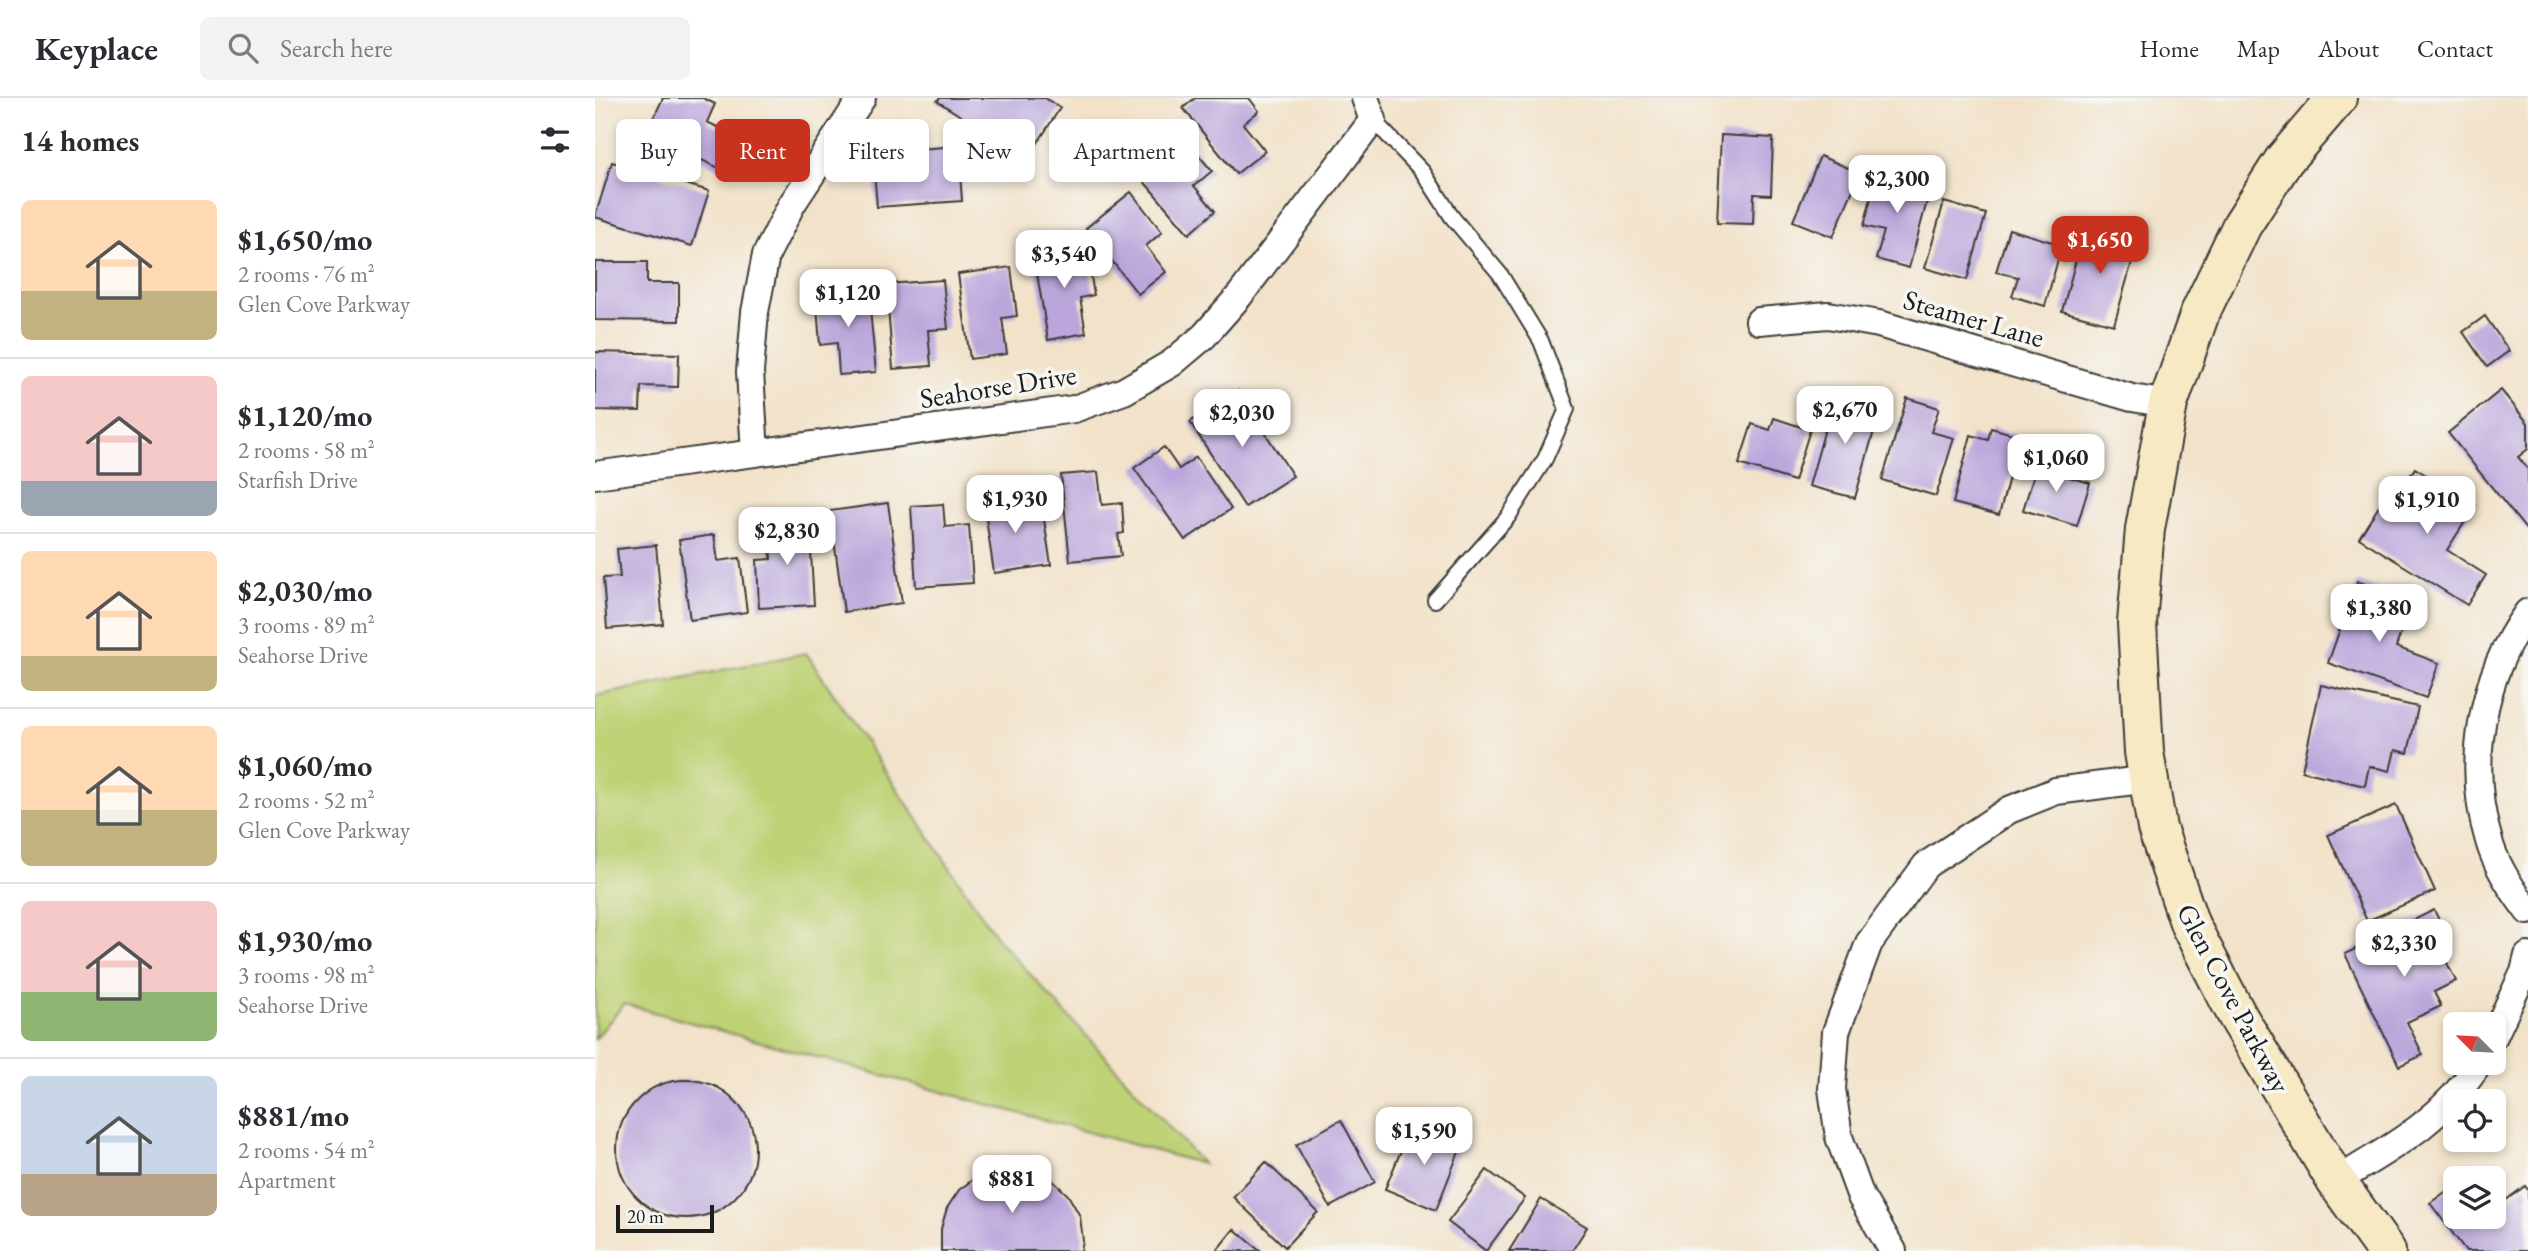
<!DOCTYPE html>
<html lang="en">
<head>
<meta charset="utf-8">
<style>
  :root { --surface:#fff; --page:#f2f2f3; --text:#2b2b33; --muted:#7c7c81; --line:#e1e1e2; --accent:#c8321e }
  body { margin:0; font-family:"EB Garamond",serif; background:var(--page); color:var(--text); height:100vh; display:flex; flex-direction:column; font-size:26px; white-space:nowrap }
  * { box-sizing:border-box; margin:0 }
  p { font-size:23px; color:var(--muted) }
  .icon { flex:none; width:38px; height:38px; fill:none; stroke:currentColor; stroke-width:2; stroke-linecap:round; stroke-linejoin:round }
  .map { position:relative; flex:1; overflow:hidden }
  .sheet { display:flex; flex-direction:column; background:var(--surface); width:595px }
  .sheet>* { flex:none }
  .hud { position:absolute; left:21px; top:21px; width:665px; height:63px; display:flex; gap:14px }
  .needle { width:46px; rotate:294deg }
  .buttons { position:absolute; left:1848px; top:914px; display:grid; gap:14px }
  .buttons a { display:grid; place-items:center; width:63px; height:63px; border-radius:10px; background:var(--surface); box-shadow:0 4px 10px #0003; font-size:35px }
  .scale { position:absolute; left:21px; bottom:18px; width:98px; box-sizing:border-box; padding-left:7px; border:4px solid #1c1c1c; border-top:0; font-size:19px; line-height:24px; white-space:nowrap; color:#1c1c1c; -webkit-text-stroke:5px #f6f6f2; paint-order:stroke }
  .price { position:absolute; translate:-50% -60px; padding:0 16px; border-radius:14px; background:#fff; color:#222; font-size:23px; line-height:46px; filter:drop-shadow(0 2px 4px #0008) }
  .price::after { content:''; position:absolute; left:50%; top:42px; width:21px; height:16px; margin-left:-10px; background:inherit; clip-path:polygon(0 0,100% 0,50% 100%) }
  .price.active { background:var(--accent); color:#fff }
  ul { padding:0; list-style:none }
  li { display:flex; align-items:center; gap:21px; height:175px; padding:0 21px }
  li+li { border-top:2px solid var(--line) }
  li span { display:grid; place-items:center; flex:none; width:196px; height:140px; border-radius:10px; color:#555 }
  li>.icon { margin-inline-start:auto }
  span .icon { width:84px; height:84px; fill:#fffc; stroke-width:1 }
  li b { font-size:30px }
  h2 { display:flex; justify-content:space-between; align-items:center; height:84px; padding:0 21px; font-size:30px }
  .pill { padding:0 24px; border-radius:10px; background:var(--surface); box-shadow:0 4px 10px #0003; font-size:24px; line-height:63px }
  .pill.active { background:var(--accent); color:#fff }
  header { display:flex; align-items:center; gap:42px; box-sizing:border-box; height:98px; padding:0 35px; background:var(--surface); border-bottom:2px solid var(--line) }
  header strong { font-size:33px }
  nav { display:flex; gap:38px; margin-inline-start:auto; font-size:24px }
  .search { width:490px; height:63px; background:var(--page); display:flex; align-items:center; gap:18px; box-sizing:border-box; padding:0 24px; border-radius:10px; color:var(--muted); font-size:26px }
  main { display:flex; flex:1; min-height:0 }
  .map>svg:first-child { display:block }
</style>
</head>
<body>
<header>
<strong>Keyplace</strong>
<div class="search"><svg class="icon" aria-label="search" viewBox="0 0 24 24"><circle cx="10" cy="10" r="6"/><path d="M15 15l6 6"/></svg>Search here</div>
<nav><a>Home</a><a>Map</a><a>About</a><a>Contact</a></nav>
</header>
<main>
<section class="sheet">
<h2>14 homes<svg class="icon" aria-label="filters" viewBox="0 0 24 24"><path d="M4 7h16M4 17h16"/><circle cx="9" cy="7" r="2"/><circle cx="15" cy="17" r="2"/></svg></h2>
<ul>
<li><span style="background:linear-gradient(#ffd9b3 65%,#c2b280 0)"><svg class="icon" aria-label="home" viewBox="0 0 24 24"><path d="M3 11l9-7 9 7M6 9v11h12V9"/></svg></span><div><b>$1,650/mo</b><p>2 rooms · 76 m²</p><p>Glen Cove Parkway</p></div></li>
<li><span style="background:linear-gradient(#f6c9c9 75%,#9aa5b1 0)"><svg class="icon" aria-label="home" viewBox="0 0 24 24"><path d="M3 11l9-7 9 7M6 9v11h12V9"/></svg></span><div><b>$1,120/mo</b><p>2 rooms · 58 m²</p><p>Starfish Drive</p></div></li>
<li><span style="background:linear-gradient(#ffd9b3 75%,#c2b280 0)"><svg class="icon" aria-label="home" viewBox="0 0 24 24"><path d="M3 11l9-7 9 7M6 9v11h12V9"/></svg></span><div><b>$2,030/mo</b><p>3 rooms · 89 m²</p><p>Seahorse Drive</p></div></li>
<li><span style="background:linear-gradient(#ffd9b3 60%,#c2b280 0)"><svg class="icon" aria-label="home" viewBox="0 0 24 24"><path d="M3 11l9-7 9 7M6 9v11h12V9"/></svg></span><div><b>$1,060/mo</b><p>2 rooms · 52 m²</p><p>Glen Cove Parkway</p></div></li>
<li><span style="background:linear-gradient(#f6c9c9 65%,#8fb573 0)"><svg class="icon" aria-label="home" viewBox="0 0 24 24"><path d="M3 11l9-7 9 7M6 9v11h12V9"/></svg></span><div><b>$1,930/mo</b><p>3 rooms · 98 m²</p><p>Seahorse Drive</p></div></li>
<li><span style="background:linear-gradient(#c9d6e8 70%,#b9a48a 0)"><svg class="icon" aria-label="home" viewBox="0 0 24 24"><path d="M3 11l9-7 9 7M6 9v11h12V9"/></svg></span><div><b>$881/mo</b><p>2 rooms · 54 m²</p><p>Apartment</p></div></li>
</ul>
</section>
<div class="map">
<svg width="1933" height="1153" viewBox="0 0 1933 1153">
  <rect width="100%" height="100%" fill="#f6f6f2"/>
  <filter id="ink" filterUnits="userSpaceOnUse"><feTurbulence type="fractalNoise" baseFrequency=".0143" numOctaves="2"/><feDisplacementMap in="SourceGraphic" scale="14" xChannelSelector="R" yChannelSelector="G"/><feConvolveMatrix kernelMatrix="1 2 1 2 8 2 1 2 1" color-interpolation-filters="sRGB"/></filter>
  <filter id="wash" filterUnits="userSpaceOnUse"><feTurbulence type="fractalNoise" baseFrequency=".00686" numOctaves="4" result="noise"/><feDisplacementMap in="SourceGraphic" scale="28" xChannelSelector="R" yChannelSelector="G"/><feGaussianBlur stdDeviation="1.57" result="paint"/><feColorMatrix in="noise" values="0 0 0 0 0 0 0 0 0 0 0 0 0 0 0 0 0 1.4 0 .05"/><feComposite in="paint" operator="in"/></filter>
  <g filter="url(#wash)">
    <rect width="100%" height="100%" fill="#f2e2c9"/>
    <!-- green -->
    <path fill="#bed175" stroke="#6d7648" stroke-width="2" d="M211,555L402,840L608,1066L29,906L0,941V598Z"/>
    <g id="blocks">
      <!-- building -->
      <g fill="#baa6db">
        <path d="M68,0H108L120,6L112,24L143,39L128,72L51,36Z"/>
        <path d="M345,0H450L465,10L433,60L342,3Z"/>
        <path d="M600,0H654L664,13L648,26L670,53L641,76L588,10Z"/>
        <path d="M585,35L617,73L599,88L620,113L594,136L540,73Z"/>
        <path d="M1126,37L1178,40L1176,97L1159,96L1158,126L1122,125Z"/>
        <path d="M363,48L367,103L282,109L279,73L312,70L311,52Z"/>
        <path d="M1225,58L1265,75L1238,139L1198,123Z"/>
        <path d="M17,64L114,93L97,148L0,119Z"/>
        <path d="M1283,72L1337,85L1314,170L1281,161L1289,133L1269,128Z"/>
        <path d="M536,94L567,134L551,148L571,174L543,196L491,130Z"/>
        <path d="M1349,104L1391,116L1372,182L1330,170Z"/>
        <path d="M1490,129L1543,143L1519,227L1467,213Z"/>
        <path d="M1414,131L1467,147L1450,208L1417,198L1423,179L1401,174Z"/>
        <path d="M491,148L499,197L485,200L491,235L453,242L439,157Z"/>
        <path d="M0,164H52V185H84V223L0,222Z"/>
        <path d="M416,169L422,218L407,220L412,256L375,261L363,176Z"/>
        <path d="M348,182L353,231L333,232L336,268L298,271L291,186Z"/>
        <path d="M273,190L281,274L244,277L242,245L225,247L221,195Z"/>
        <path d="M1890,218L1914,253L1892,269L1868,234Z"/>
        <path d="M0,254L84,256L83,289L46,288L45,313L0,312Z"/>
        <path d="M1906,292L1933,325V351L1923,359L1933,371V434L1853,335Z"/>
        <path d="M643,293L698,378L650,409L595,324Z"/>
        <path d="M1240,295L1286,308L1260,400L1214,388Z"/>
        <path d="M1312,300L1344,310L1336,334L1359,340L1341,398L1287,382Z"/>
        <path d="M1179,320L1215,332L1199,383L1144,366L1157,326L1175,332Z"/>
        <path d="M1396,330L1425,338L1404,417L1358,405L1376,337L1393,342Z"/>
        <path d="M569,349L584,371L601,359L636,411L590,442L539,370Z"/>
        <path d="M1444,361L1476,370L1474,379L1495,385L1482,428L1428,412Z"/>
        <path d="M1820,370L1880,408L1852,452L1891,477L1872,507L1764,440L1786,405L1804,416L1814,400L1805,394Z"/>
        <path d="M503,374L507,407L527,405L529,435L523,436L526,458L475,463L466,377Z"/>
        <path d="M424,394L427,418L448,415L456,467L399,475L388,399Z"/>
        <path d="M293,405L307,505L249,514L235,413Z"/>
        <path d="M348,406L350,429L374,427L378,485L321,489L316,408Z"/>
        <path d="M214,422L219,507L164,510L162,462L176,461L174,426Z"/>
        <path d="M119,437L123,463L145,460L152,514L95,522L84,442Z"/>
        <path d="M61,447L68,526L12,531L8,480L25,479L22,451Z"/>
        <path d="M1762,483L1797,496L1792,510L1812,517L1801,549L1844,565L1831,600L1733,565Z"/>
        <path d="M1726,587L1823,609L1813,655L1800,652L1795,673L1774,668L1770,688L1707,673Z"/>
        <path d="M1801,707L1840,793L1772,823L1733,737Z"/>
        <path d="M1839,812L1857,848L1846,853L1861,883L1839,894L1846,908L1812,924L1828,957L1804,968L1750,856Z"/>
        <circle cx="91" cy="1051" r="69"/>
        <path d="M746,1022L780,1084L735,1109L701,1047Z"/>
        <path d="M817,1026L867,1046L841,1112L790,1091Z"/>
        <path d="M671,1064L723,1114L690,1149L638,1099Z"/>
        <path d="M408,1070L432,1071L455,1080L473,1097L485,1118L488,1143L486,1153H346V1131L352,1110L364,1092L384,1077Z"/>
        <path d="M892,1072L930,1100L891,1153L853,1124Z"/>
        <path d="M1860,1087V1118H1899V1111L1930,1088L1933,1092V1153H1871L1835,1105Z"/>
        <path d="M946,1101L992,1129L977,1153H914Z"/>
        <path d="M639,1131L666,1153H621Z"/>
      </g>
    </g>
  </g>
  <g filter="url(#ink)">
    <use href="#blocks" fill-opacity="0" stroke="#3c3a36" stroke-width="2"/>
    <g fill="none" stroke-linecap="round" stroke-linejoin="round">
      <!-- lane casing -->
      <g stroke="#3c3a36" stroke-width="18">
        <path id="lane" d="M778,22L828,74L857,119L905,176L946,243L972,311L950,361L913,419L840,502"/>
      </g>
      <!-- street casing -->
      <g stroke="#3c3a36" stroke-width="30">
        <g id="street">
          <path d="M1164,223L1233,217L1284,226L1537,300L1573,306"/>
          <path d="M160,355L155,274L160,214L171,157L197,106L267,0"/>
          <path d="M0,377L479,311L529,293L577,265L609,238L645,197L778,22L770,0"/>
          <path d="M1933,514C1886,578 1871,667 1894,743C1901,768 1917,792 1933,813"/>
          <path d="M1899,938L1929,874L1933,858"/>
          <path d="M1741,1083C1799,1048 1847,1023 1885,964"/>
          <path d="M1298,1153L1266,1099L1244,1039L1237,991L1241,934L1274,845L1331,767L1414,712L1461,693L1554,681"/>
        </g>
      </g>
      <!-- secondary casing -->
      <g stroke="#3c3a36" stroke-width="42">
        <path id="secondary" d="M1742,0L1689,62L1647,127L1605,215L1573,306L1550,431L1542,525L1549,654L1562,730L1595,827L1643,919L1741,1083L1791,1153"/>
      </g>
      <!-- lane -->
      <use href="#lane" stroke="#fff" stroke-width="14"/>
      <!-- street -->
      <use href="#street" stroke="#fff" stroke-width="26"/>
      <!-- secondary -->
      <use href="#secondary" stroke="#f7e9c3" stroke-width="38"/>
    </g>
  </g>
  <g text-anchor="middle" stroke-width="7" stroke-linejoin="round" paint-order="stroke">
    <!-- street labels -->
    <g font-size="28" fill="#1c1c1c" stroke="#f6f6f2">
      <text transform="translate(1379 220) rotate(16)" y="10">Steamer Lane</text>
      <text transform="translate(403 288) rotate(-9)" y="10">Seahorse Drive</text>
      <text transform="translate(1639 900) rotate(62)" y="10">Glen Cove Parkway</text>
    </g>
  </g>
</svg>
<div class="buttons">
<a><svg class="needle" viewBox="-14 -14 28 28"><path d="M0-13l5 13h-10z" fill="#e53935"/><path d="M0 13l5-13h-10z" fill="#7c7c81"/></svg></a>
<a><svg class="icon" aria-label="locate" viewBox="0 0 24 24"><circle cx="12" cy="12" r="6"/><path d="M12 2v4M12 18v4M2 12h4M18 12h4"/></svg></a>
<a><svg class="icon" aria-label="layers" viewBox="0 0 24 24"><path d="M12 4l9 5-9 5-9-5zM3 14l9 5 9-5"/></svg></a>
</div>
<div class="scale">20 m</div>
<b class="price" style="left:1302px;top:117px">$2,300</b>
<b class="price active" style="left:1505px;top:178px">$1,650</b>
<b class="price" style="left:469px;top:192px">$3,540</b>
<b class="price" style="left:253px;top:231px">$1,120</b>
<b class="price" style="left:1250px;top:348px">$2,670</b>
<b class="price" style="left:647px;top:351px">$2,030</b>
<b class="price" style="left:1461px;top:396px">$1,060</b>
<b class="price" style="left:420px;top:437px">$1,930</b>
<b class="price" style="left:1832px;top:438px">$1,910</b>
<b class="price" style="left:192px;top:469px">$2,830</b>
<b class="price" style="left:1784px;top:546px">$1,380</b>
<b class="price" style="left:1809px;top:881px">$2,330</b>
<b class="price" style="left:829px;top:1069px">$1,590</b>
<b class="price" style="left:417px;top:1117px">$881</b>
<div class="hud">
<a class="pill">Buy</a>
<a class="pill active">Rent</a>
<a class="pill">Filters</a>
<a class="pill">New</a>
<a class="pill">Apartment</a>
</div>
</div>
</main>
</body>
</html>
